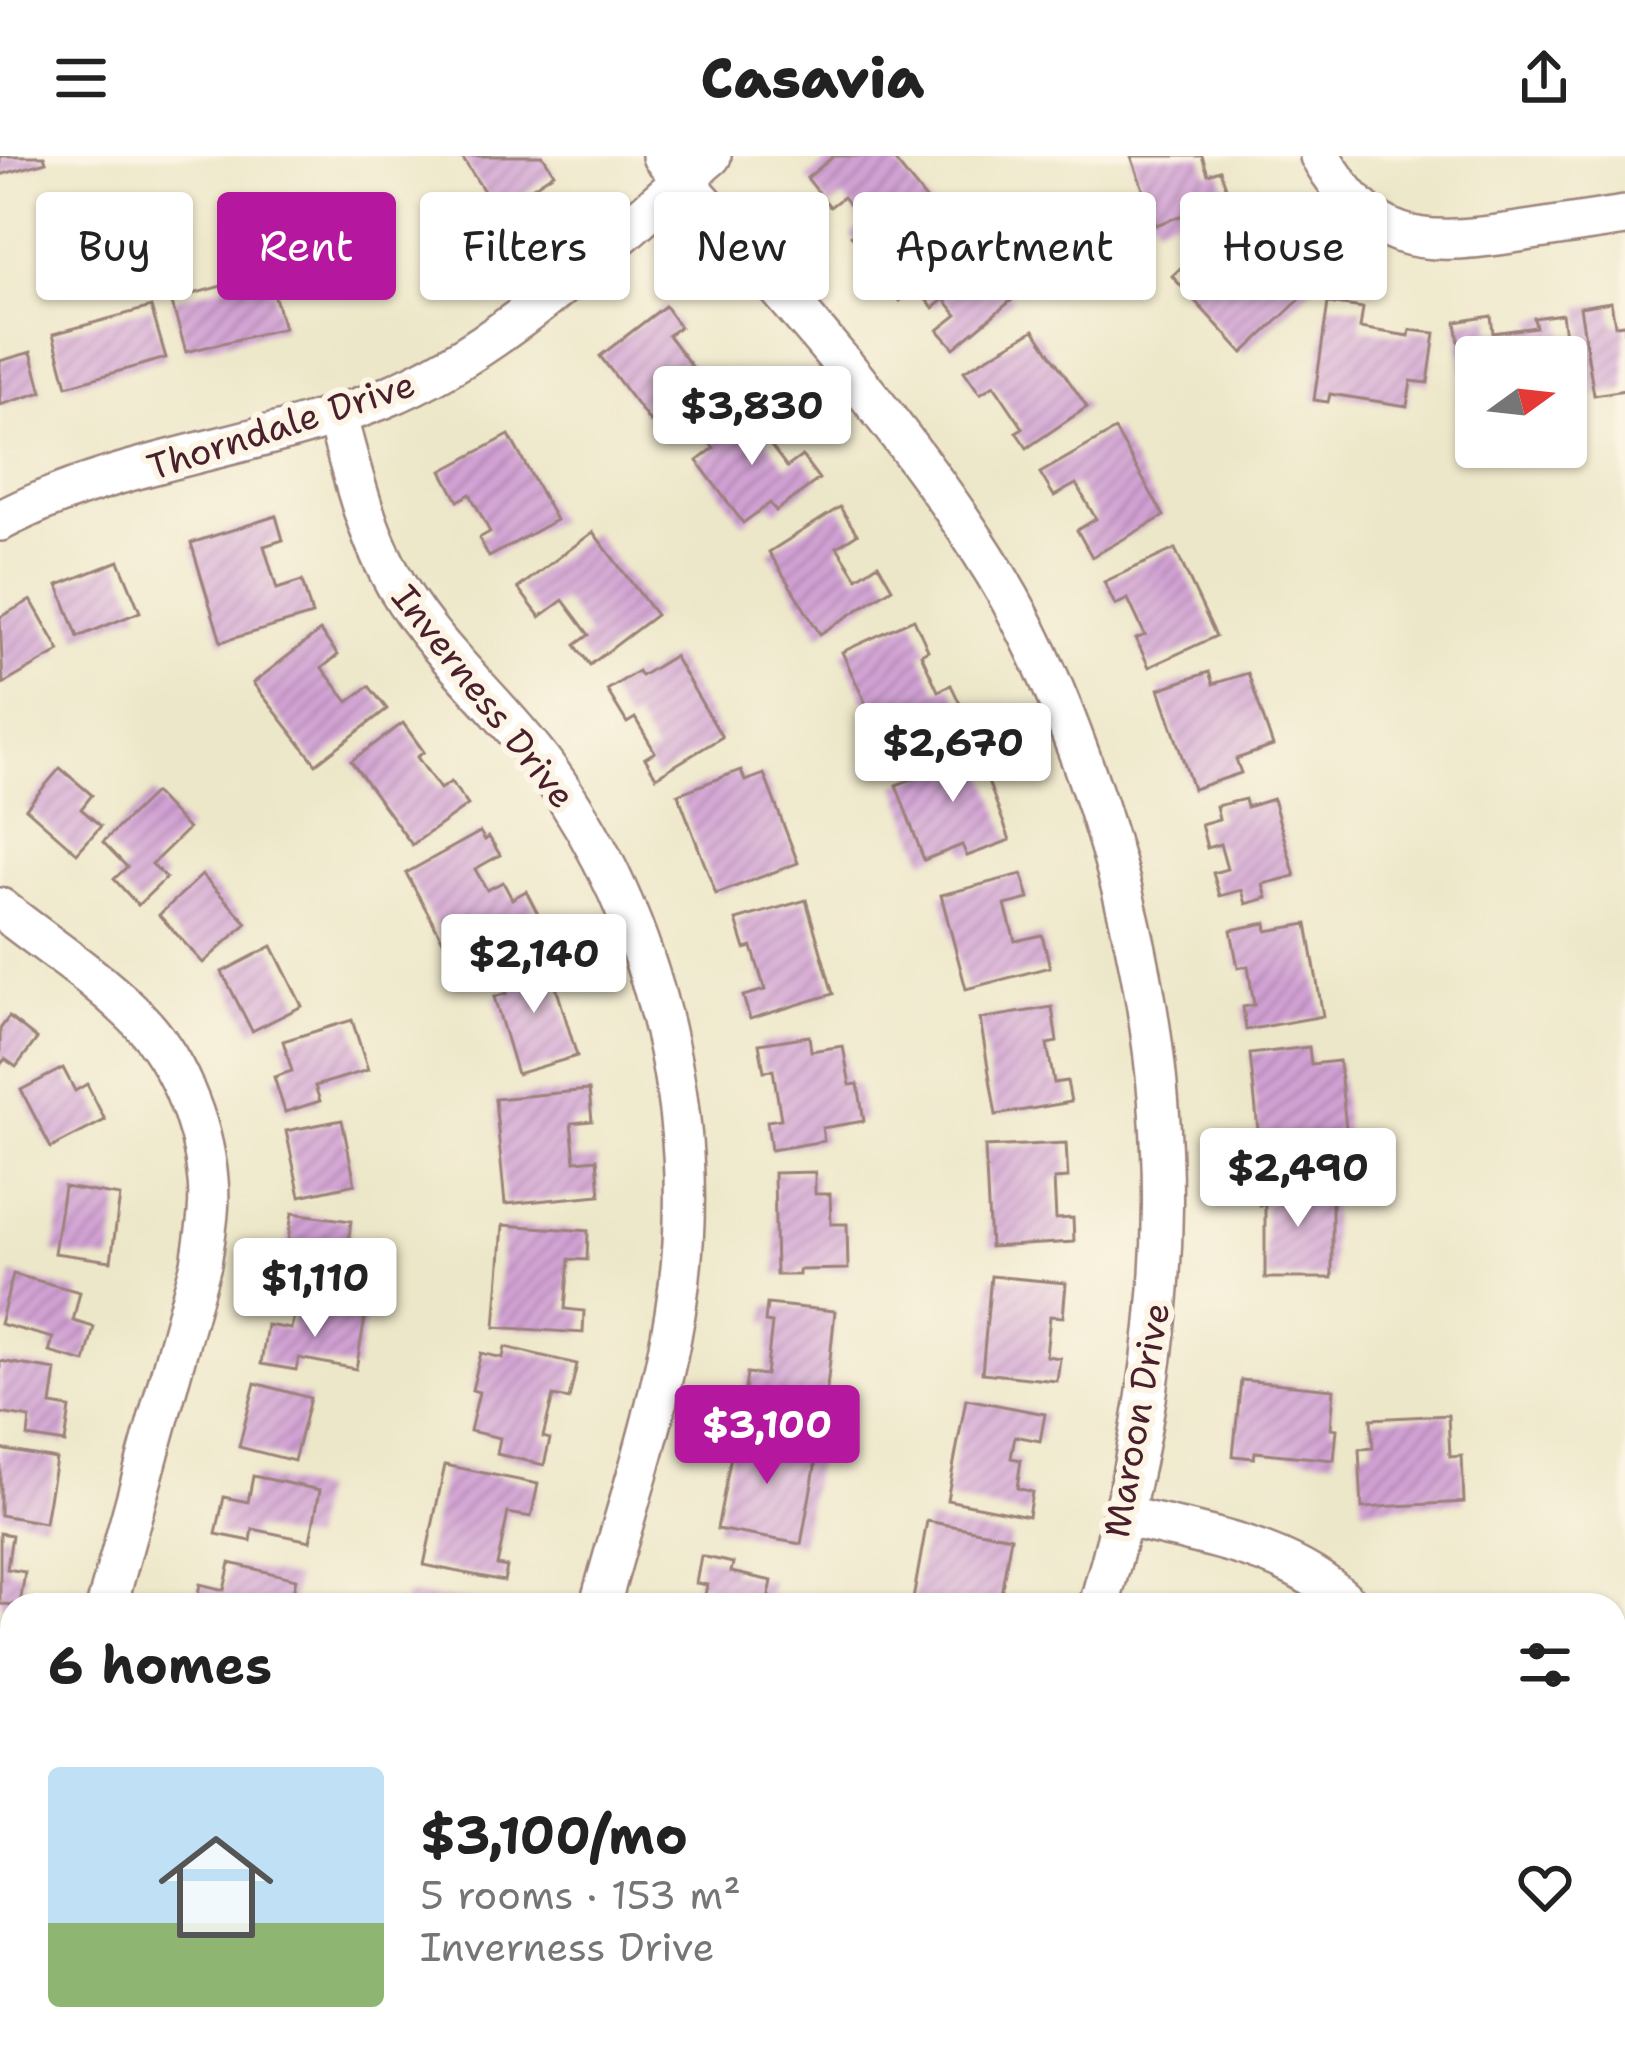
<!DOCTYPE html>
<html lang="en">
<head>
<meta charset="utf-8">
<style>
  :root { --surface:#fff; --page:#f6f6f6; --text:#222; --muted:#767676; --accent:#b5179e }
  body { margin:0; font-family:"Shantell Sans",sans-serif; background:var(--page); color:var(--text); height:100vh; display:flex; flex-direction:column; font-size:45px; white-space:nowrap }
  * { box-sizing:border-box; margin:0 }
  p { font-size:39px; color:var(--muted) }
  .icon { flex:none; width:66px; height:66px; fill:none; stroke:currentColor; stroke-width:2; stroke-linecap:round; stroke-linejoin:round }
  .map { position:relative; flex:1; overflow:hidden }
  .side { position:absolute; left:0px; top:1437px; width:1626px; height:471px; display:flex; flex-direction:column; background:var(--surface); border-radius:36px 36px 0 0; box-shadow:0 3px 9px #0004 }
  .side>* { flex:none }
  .guide { position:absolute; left:36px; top:36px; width:1554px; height:108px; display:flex; gap:24px }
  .needle { width:78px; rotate:75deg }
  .controls { position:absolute; left:1455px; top:180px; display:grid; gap:24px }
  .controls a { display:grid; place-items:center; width:132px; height:132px; border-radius:12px; background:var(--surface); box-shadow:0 3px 9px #0004; font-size:60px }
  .price { position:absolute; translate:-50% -102px; padding:0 27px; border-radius:12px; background:#fff; color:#222; font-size:39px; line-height:78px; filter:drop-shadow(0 3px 6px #0008) }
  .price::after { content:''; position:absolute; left:50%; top:72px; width:36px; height:27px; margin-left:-18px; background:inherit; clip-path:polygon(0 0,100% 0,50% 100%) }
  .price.active { background:var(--accent); color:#fff }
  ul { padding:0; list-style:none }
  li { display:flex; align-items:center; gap:36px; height:300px; padding:0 48px }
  li span { display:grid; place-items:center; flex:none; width:336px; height:240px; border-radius:12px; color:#555 }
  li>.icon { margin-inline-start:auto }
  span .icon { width:144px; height:144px; fill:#fffc; stroke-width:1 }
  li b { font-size:51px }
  h2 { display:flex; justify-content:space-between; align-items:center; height:144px; padding:0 48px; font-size:51px }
  .tag { padding:0 42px; border-radius:12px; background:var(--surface); box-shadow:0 3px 9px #0004; font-size:42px; line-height:108px }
  .tag.active { background:var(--accent); color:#fff }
  header { display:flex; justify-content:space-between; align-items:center; height:156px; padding:0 48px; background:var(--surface); font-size:54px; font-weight:800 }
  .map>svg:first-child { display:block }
</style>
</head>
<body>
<header><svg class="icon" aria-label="menu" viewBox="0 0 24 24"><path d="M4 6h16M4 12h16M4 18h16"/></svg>Casavia<svg class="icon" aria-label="share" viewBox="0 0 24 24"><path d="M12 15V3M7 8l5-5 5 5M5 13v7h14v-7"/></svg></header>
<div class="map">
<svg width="1625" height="1907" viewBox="0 0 1625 1907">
  <defs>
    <pattern id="building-hatch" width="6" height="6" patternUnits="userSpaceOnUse" patternTransform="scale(3)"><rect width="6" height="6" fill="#d1a1d4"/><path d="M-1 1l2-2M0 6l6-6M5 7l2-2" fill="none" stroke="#ac83ac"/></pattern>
  </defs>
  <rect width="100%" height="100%" fill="#fcf5e5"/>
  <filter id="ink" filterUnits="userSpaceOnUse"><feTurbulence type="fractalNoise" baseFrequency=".00833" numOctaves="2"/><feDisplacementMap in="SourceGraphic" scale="24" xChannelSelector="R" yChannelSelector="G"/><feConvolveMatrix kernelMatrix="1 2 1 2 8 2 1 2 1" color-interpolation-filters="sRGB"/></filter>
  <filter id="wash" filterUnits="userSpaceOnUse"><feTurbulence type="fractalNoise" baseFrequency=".004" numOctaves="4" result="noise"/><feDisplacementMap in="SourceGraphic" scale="48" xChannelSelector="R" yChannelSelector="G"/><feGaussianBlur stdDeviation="2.7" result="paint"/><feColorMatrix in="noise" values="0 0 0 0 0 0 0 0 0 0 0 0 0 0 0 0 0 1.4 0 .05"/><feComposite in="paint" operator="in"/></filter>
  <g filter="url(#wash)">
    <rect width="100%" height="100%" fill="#ede7c9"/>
    <g id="blocks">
      <!-- building -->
      <g fill="url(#building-hatch)">
        <path d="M0,0H44L46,6L0,19Z"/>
        <path d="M461,0H543L554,17L497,55Z"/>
        <path d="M834,0H891L933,52L870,103L851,79L865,68L843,41L830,51L807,22Z"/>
        <path d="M1131,0H1202L1208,18L1220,14L1230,42L1156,69Z"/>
        <path d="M1237,59L1257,80L1245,91L1278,126L1295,110L1314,130L1243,197L1172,120Z"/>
        <path d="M950,66L1013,143L954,192L938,174L957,159L944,143L933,152L916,132L900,145L882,123Z"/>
        <path d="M268,117L284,172L186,196L171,144Z"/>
        <path d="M1611,146L1615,169L1625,168V234L1594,239L1580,151Z"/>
        <path d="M1328,147L1363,152L1360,172L1409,180L1410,174L1435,177L1428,227L1411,225L1407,250L1330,238L1328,246L1314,244Z"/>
        <path d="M665,150L680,171L668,179L703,225L650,266L600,200Z"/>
        <path d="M151,151L166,202L67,230L53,178Z"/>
        <path d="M1562,158L1568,201H1476V213L1463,215L1456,166L1491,160L1493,177L1536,171L1534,162Z"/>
        <path d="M1034,174L1087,251L1027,292L1016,276L1023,272L994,229L980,238L964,215Z"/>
        <path d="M31,196L42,236L0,249V205Z"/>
        <path d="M742,252L787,311L802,300L819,323L776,355L770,347L743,367L697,305L714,292L705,280Z"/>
        <path d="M1115,274L1164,360L1092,401L1077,374L1096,363L1076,328L1054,340L1040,317Z"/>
        <path d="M509,279L556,364L489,401L479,382L490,376L470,338L458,345L442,315Z"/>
        <path d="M840,351L857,378L837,391L857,422L878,408L892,432L820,478L769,396Z"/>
        <path d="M276,360L283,384L264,390L277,433L302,425L312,459L221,486L191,387Z"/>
        <path d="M593,376L656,459L590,509L575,489L589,479L563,444L540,461L518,432Z"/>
        <path d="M1175,393L1216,480L1149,511L1136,483L1145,479L1128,443L1115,449L1104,426Z"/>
        <path d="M119,405L140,456L78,481L58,429Z"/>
        <path d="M31,444L60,495L3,528L0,461Z"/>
        <path d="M914,463L928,494L921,498L938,535L951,529L964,556L917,578L911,567L881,581L842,496Z"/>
        <path d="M320,475L338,499L322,512L348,546L369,530L387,553L316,608L253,527Z"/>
        <path d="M674,500L722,581L656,621L645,602L655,596L635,562L627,567L607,534L638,515L641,520Z"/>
        <path d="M1209,516L1213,528L1248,517L1273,590L1236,603L1241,617L1193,633L1159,533Z"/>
        <path d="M403,567L424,596L417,601L440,633L451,626L468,649L412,689L351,605Z"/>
        <path d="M973,585L1010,684L967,700L962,689L924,704L896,629L926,618L921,604Z"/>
        <path d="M60,612L92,639L81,653L101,670L77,697L26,652Z"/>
        <path d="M741,614L745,625L764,618L798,707L716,738L678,638Z"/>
        <path d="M154,637L188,673L152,708L166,722L138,749L114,723L127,711L103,686Z"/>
        <path d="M1245,643L1247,651L1273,643L1295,720L1263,728L1267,742L1246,748L1242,734L1220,740L1213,717L1227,713L1220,688L1207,692L1201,668L1219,663L1216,650Z"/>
        <path d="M480,676L485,684L489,681L500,699L475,713L487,734L503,726L512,743L526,735L540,762L456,808L406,717Z"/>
        <path d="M1022,718L1029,743L1005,749L1015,785L1042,779L1050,811L966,833L941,739Z"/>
        <path d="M202,719L247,767L203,807L159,759Z"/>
        <path d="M806,744L833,838L750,863L743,840L765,834L752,791L745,793L736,764Z"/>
        <path d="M1266,767L1267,775L1307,768L1323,860L1246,874L1243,851L1254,849L1248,810L1238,812L1231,774Z"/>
        <path d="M272,790L302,850L252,875L222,816Z"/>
        <path d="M546,798L577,900L517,918L494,841L507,837L500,812Z"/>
        <path d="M1052,851L1057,886L1047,888L1054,927L1067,925L1071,946L996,959L980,863Z"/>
        <path d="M9,861L37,883L16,911L5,903L0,909V873Z"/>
        <path d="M352,864L368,914L315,930L320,945L285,956L274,921L292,915L283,885Z"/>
        <path d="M809,880L811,895L843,890L850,929L858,928L864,965L822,972L824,985L771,994L767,965L781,963L773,914L764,915L759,888Z"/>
        <path d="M1309,891L1311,908L1339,905L1347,982L1306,986L1307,997L1261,1002L1250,898Z"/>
        <path d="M63,912L75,935L87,928L105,964L51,992L21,934Z"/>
        <path d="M589,934L592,965L571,967L575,1005L597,1003L600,1039L505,1048L495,943Z"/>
        <path d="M342,964L355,1028L300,1040L286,975Z"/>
        <path d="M1066,987L1068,1022L1054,1023L1056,1063L1073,1062L1074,1086L990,1091L985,991Z"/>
        <path d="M815,1016V1038H830L831,1068H847L848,1113L799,1114V1119H776L774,1017Z"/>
        <path d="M1259,1027H1332V1122H1265V1049H1259Z"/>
        <path d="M64,1031L120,1040L111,1105L54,1097Z"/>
        <path d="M292,1057L351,1065L343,1129L283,1121Z"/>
        <path d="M503,1069L588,1075L587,1104L569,1103L565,1153L584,1155L583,1177L495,1171Z"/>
        <path d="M13,1118L80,1136L73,1165L94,1171L85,1206L49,1196L53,1182L0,1168Z"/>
        <path d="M991,1120L1066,1127L1063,1161L1050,1160L1046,1200L1060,1202L1057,1225L982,1217Z"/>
        <path d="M767,1148L835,1155L825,1251L744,1243L747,1217L766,1219L772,1167L765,1166Z"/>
        <path d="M296,1150L365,1162L356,1213L299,1202L296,1214L261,1208L267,1169L291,1173Z"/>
        <path d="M505,1191L577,1208L569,1243L553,1240L543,1281L550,1283L544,1309L497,1298L500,1282L470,1275L479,1236L472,1234L481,1197L503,1202Z"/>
        <path d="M0,1205L56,1214L51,1249L70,1252L65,1287L28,1281L30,1262L0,1257Z"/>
        <path d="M1241,1224L1334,1233L1331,1272L1337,1273L1334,1304L1255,1296L1254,1302L1233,1300Z"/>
        <path d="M255,1227L310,1242L294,1305L239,1291Z"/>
        <path d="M966,1243L1045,1258L1040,1285L1015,1280L1011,1302L1021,1304L1017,1332L1032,1336L1028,1360L947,1344Z"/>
        <path d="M1448,1259L1450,1301L1462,1300L1464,1346L1362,1352L1359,1293L1373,1292L1371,1263Z"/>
        <path d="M737,1269L789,1279L786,1295L817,1300L801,1388L717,1373Z"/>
        <path d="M0,1293L56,1303L45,1367L0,1359Z"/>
        <path d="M445,1309L538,1328L531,1361L508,1357L497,1409L507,1411L504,1425L424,1409Z"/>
        <path d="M253,1320L320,1334L310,1385L253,1373L251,1385L216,1378L224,1341L248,1346Z"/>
        <path d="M927,1365L1011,1381L999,1449H912Z"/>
        <path d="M0,1377L12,1379L7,1413L25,1416L20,1449L0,1448Z"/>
        <path d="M701,1400L733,1407L731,1416L772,1425L767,1449H703L707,1429L696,1427Z"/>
        <path d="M230,1407L296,1423L290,1449H196L200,1428L224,1434Z"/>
        <path d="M405,1438L477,1446V1449H404Z"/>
        <path d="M414,1896H481L484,1907H417Z"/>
        <path d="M506,1896H615L617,1907H508Z"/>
        <path d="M639,1896H713V1898L690,1903L691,1907H641Z"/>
        <path d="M766,1896H860L862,1904L769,1907Z"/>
      </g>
    </g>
  </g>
  <g filter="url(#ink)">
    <use href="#blocks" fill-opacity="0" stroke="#9c837a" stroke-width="3"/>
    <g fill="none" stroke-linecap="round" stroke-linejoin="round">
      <!-- minor casing -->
      <g stroke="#9c837a" stroke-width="44">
        <g id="minor">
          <path d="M662,0C779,132 902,266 995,417C1039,489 1070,569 1097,649C1188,925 1180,1172 1099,1449"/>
          <path d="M1320,0C1373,88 1417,91 1512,77C1550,71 1587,66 1625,60"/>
          <path d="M336,259C351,311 363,366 388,414C426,489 498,545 547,613C658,768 706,969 675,1158C659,1256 626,1353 600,1449"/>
          <path d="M0,365C116,303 259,292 382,243C508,192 608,87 711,0"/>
          <path d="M0,752C43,786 92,818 132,857C175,897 203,966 208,1024C211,1052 205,1080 201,1108L107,1449"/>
          <path d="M1124,1360C1201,1380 1291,1391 1349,1449"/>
          <path d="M0,1895L12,1892"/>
          <path d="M1085,1896L1087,1907"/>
        </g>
      </g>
      <!-- minor -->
      <use href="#minor" stroke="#fff" stroke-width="39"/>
    </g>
  </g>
  <g text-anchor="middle" stroke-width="12" stroke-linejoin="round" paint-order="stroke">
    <!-- street labels -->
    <g font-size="36" fill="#4a1f2b" stroke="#fcf5e5">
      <text transform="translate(281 269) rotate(-18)" y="13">Thorndale Drive</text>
      <text transform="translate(484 540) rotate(52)" y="13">Inverness Drive</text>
      <text transform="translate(1136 1264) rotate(-80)" y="13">Maroon Drive</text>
    </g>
  </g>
</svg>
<div class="controls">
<a><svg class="needle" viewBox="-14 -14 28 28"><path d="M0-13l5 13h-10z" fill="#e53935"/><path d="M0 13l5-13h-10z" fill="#767676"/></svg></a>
</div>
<b class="price" style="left:752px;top:312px">$3,830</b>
<b class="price" style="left:953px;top:649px">$2,670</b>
<b class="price" style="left:534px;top:860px">$2,140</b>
<b class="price" style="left:1298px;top:1074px">$2,490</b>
<b class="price" style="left:315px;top:1184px">$1,110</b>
<b class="price active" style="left:767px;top:1331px">$3,100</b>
<div class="guide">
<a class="tag">Buy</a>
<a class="tag active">Rent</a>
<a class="tag">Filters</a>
<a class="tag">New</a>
<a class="tag">Apartment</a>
<a class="tag">House</a>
</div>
<section class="side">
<h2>6 homes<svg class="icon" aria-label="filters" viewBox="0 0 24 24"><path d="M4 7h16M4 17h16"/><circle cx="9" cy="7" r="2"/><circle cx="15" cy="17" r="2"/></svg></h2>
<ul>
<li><span style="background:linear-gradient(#bfe0f5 65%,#8fb573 0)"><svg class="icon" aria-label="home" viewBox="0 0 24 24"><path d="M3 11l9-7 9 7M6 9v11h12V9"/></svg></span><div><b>$3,100/mo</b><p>5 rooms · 153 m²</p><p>Inverness Drive</p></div><svg class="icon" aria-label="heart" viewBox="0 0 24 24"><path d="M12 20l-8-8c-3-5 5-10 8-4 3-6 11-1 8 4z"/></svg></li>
</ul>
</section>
</div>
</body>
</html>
